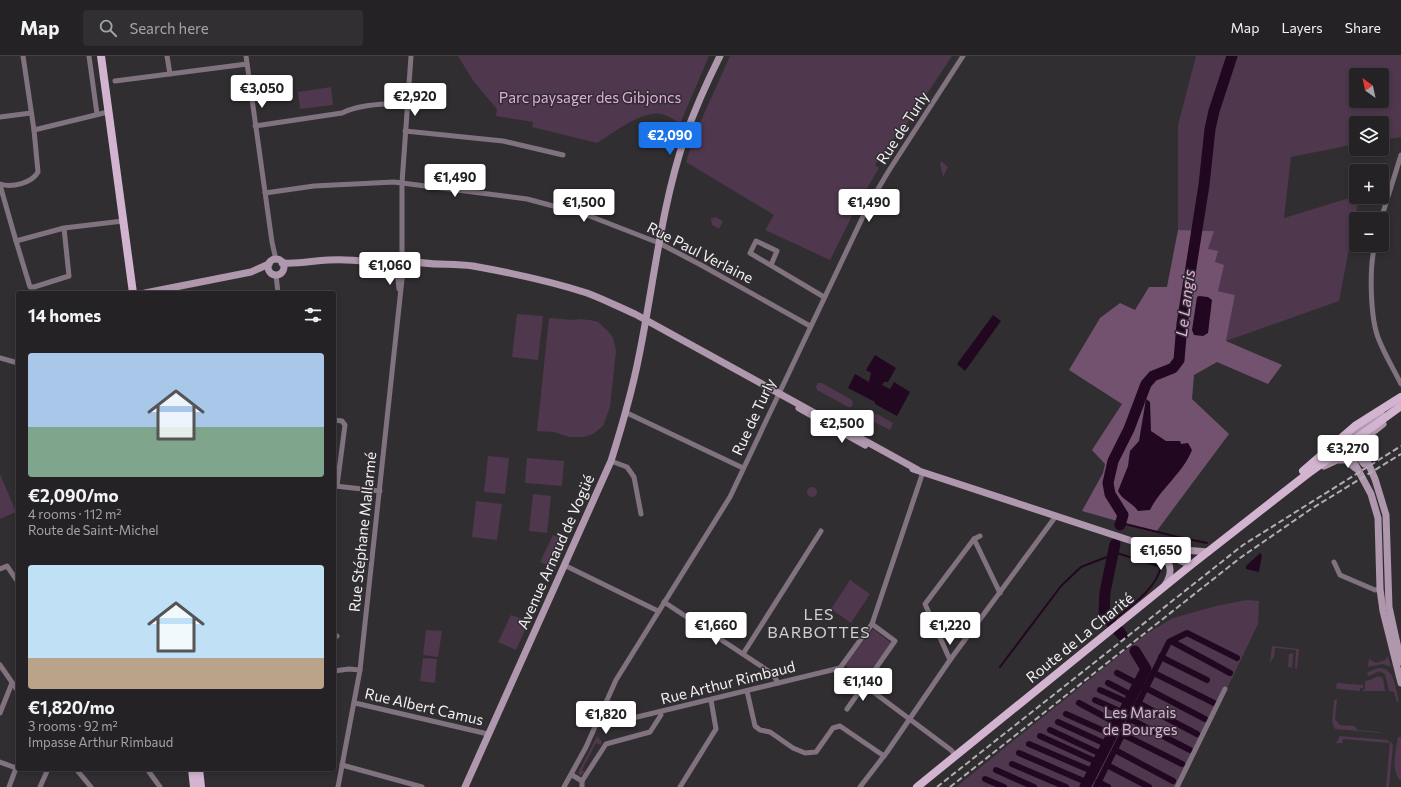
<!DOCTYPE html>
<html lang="en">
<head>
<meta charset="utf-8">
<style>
  :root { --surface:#252225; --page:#312f32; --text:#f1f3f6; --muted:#a3a4a7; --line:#423f42; --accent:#1a73e8 }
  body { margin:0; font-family:Commissioner,sans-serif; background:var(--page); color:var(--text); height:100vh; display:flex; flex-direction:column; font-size:15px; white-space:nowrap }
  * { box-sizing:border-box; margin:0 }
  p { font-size:13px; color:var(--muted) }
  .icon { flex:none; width:22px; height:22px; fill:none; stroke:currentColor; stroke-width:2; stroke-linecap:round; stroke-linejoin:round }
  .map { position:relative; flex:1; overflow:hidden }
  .side { position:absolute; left:16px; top:235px; width:320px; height:480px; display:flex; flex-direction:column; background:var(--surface); border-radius:4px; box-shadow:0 2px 6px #0003,0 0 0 1px var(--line) }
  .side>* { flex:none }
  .needle { width:26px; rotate:327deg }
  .tools { position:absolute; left:1349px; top:12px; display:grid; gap:8px }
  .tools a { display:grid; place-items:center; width:40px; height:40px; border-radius:4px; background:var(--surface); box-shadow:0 2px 6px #0003,0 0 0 1px var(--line); font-size:20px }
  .price { position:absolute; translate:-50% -34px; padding:0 9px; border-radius:4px; background:#fff; color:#222; font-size:13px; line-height:26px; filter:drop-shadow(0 1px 2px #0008) }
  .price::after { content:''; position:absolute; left:50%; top:24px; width:12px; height:9px; margin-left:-6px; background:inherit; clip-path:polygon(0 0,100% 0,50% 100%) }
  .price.on { background:var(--accent); color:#fff }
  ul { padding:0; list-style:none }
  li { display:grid; align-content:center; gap:8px; height:212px; padding:0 12px }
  li span { display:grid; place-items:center; height:124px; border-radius:4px; color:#555 }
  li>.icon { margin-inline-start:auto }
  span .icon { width:72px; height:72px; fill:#fffc; stroke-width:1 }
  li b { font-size:17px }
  h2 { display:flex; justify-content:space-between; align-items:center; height:48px; padding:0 12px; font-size:17px }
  header { display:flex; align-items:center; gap:24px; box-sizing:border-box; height:56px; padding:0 20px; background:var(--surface); border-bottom:1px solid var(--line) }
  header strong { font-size:19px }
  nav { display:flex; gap:22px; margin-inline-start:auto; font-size:14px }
  .search { width:280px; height:36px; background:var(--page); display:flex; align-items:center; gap:10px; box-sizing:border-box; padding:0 14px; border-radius:4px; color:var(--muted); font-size:15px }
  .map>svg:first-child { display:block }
</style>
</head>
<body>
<header>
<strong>Map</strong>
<div class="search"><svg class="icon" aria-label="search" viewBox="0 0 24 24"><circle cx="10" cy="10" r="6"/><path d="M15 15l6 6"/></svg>Search here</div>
<nav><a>Map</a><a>Layers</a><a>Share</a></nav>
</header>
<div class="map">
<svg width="1401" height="731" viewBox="0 0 1401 731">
  <rect width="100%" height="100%" fill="#312e31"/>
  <!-- green -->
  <g fill="#4f374d" fill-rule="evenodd">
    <path d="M458,0H709L680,68C674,64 668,59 661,58C642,54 612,78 597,87L532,71L533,66L496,60L497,53L474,26Z"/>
    <path d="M730,0H952L903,74L900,73L881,103L879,102L875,109L879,112L860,144L830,204L765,174L774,159L686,106L695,78Z"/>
    <path d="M1196,0H1401V81L1382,84V67H1356V88L1291,101L1284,162L1356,140L1359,141L1339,245L1226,285L1235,239L1218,235L1215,206L1207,193L1214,175L1178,174V69ZM1356,19H1382V45H1356Z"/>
    <path d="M331,31L333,49L300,53L298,36Z"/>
    <path d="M941,105L948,111L943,121L940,107Z"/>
    <path d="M715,161L723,165L719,173L712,169L711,163Z"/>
    <path d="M517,258L543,260L538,304L512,301Z"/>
    <path d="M549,262L574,264L579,263L590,264L598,266L609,276L613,282L616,295L610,351L603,370L593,378L584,381H569L554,376L537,375Z"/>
    <path d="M818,327H822L852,344L853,348L851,351H848L817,334L816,330Z"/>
    <path d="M877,358L893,367L890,374L872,365L873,359Z"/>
    <path d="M488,400L509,402L505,438L484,436Z"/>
    <path d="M527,402L564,405L562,430L525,427Z"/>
    <path d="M0,418L16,456L0,463Z"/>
    <circle cx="812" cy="436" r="5"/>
    <path d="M533,438L551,440L547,477L529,475Z"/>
    <path d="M476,445L502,448L497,484L472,481Z"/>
    <path d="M553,479L567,485L555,513L540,506Z"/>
    <path d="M850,524L870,538L851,567L831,553Z"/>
    <path d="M1246,544L1259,545L1258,568L1180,731H956L1146,578L1173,562L1216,550Z"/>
    <path d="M511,559L529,565L516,594L498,586Z"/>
    <path d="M873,573L891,587L863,624L845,609Z"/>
    <path d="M426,574L442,575L438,601L423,599Z"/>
    <path d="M1272,590L1299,593L1297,613L1295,612L1296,594L1275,592L1274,601L1270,607Z"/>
    <path d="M1292,597L1293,598L1292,612L1288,611L1289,598Z"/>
    <path d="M1388,600L1391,611L1383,608L1368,611L1369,603L1376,607L1385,604Z"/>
    <path d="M423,602L437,603L435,627L420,625Z"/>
    <path d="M1378,612C1395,611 1395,632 1399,645L1397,646L1394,636L1389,635L1385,618L1379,615L1369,620L1367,619L1368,616Z"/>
    <path d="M1378,620L1383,622L1385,635H1362L1365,633V625L1370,624Z"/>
    <path d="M1337,627L1363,629V632H1360V635L1338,633L1336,632Z"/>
    <path d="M1337,643L1335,663L1340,669L1355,670L1357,674L1380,676L1381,677L1335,673L1332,666L1334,644Z"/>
    <path d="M597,680L602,686L601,689L596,687L582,714L585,716L580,720L578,717Z"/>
    <path d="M1340,680L1388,684L1389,687L1343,683L1342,687H1336Z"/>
    <path d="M1398,681H1401V725C1390,715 1396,694 1398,681Z"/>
    <path d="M1390,685L1393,689L1389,731H1386Z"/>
  </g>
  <!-- forest -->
  <path fill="#735270" d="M1178,174L1214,175L1208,193L1218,195L1215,206L1224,209L1218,235L1235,239L1226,285L1282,309L1268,328L1217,306L1194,319L1192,343L1229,378L1156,476L1082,455L1103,417L1105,408L1092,394L1122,348L1069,314L1100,262L1120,247L1135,254L1149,231H1167Z"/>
  <!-- water -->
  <g fill="#220721">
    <path d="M1199,240L1208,241L1212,244L1208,277L1203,280L1194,279L1192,274L1197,241Z"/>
    <path d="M993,259L1001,265L965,315L957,308Z"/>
    <path d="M875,299L896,312L888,326H884L882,329L890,333L894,326L910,336L897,360L875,348V346L848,332L855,318L869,326L871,317L866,314Z"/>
    <path d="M1146,343L1150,346L1151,375L1166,385H1180L1181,388L1188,387L1192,394C1183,417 1161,432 1150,454L1138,455C1132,446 1123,445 1118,435L1128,410L1130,395L1139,385Z"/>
    <path d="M1260,497L1262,499L1259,516L1246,513V510Z"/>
  </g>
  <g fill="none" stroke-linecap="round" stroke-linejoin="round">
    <!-- stream -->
    <g stroke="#220721" stroke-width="2">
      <path d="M1121,467L1178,481L1176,483"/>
      <path d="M1178,481L1207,487"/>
      <path d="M1111,566C1129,551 1155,535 1161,511L1164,510"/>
      <path d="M1000,611L1061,530L1081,511L1117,497L1161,511"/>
    </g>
    <!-- canal -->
    <g stroke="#220721" stroke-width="6">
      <path d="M1171,585L1230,617"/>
      <path d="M1161,601L1207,624"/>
      <path d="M1117,617L1205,663"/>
      <path d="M1154,617L1214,647"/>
      <path d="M1108,627L1133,640"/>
      <path d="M1100,634L1129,647"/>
      <path d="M1095,644L1124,657"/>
      <path d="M1079,647L1118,668"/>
      <path d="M1138,647L1197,678"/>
      <path d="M1066,658L1113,679"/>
      <path d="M1130,663L1190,694"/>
      <path d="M1058,666L1108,689"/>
      <path d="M1050,674L1103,699"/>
      <path d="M1122,678L1182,708"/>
      <path d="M1040,680L1099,707"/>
      <path d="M1029,688L1094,716"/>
      <path d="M1115,694L1173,725"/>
      <path d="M1019,697L1088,727"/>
      <path d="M1012,708L1066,731"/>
      <path d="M1107,709L1149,731"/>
      <path d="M996,714L1034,731"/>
      <path d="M985,723L1004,731"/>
      <path d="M1098,726L1108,731"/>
      <path d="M1096,731L1169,586L1187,577L1237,602"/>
    </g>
    <!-- river -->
    <g stroke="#220721" stroke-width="11">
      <path d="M1120,469L1123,459L1110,438L1108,427L1113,405L1129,373L1146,328L1153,320L1173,312L1179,304L1182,268L1204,129L1210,73L1214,55L1232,0"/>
      <path d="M1115,488L1105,536L1104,557L1122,579"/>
      <path d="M1085,731L1146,613L1135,595"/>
    </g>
    <!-- street -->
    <g stroke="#817280" stroke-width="5">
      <path d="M89,0L97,58"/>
      <path d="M167,0L170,18"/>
      <path d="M246,0L272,186L276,204"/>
      <path d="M115,25L247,8"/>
      <path d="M0,61L31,57"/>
      <path d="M255,70L342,57C361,47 387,49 408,46"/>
      <path d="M34,74L108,56"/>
      <path d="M405,75L503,85L563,99"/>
      <path d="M0,128C12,132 32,127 38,116L34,74L23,0"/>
      <path d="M0,129L16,185"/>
      <path d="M265,137L314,130L394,126L527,143L587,159L659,187L701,209L810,270"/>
      <path d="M1381,163L1401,99"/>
      <path d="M64,172L69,220L34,231H30L16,185L64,172L123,165"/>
      <path d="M1375,189C1369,211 1370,263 1379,284C1385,299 1394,314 1401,328"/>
      <path d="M402,200V127L411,0"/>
      <path d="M771,209L777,195L756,185L750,197L824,241"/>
      <path d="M397,214L399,233"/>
      <path d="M276,219L278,237"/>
      <path d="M0,302L18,307"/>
      <path d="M627,357L743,412"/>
      <path d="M334,364L342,365L345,369L337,430"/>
      <path d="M611,405L627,411L634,421L641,458"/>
      <path d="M335,430L380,435"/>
      <path d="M974,483L980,480"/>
      <path d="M1334,506L1340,519L1375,534L1380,533"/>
      <path d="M564,509L658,555"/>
      <path d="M0,513L7,510L18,526"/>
      <path d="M664,546L773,618L778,627"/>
      <path d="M872,568L895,585L864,629L840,612L872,568L923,416"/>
      <path d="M334,578L337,580"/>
      <path d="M743,598L821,475"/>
      <path d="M950,604L925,548L974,483L1000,537"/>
      <path d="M0,609L18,635"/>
      <path d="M334,615L349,613L360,614"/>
      <path d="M747,635L755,670L760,674L770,676L793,692L805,697L816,696L833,672L840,670L884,700"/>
      <path d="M355,647L488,678"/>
      <path d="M847,653L864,629L951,694L956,700"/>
      <path d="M0,657L12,627"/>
      <path d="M597,666L608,668L840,612"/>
      <path d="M0,706L16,712"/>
      <path d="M342,709L422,731"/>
      <path d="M76,713L91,731"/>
      <path d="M147,713L160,731"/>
      <path d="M572,719L582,725V731"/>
      <path d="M582,725L606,688L650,676L661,659L660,656"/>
      <path d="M9,731L18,707"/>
      <path d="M40,731L48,713"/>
      <path d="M338,731L360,614L403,214"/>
      <path d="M564,731L586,691L616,624L730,441L868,150L888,116L963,0"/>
      <path d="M680,731L716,673L711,644"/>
      <path d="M860,731L887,696L950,604L1056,460"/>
      <path d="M1177,731L1225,633"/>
    </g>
    <!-- secondary -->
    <g stroke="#af97ad" stroke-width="7">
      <circle cx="400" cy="208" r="7"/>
      <circle cx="276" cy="211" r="8"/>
      <path d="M406,204C428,210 451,207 473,210C512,217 550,225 587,237C603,243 619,251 635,258L918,414"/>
      <path d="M282,207C300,208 311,205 328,204C351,203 372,205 393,210"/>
      <path d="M145,237L251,216L269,208"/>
      <path d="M799,352L865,389"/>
      <path d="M1381,357L1353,381L1350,399L1371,438L1378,462L1380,533L1383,555L1401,627"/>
      <path d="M1383,368L1364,383L1362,393L1375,423L1386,459L1389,551L1401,606"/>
      <path d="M1328,394C1346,392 1354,392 1364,408"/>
      <path d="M1324,410L1337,404H1346L1355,412"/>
      <path d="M913,413L1138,487L1191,509"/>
      <path d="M1149,488L1185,494L1208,496"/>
      <path d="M1163,499C1172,508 1172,519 1165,529"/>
      <path d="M465,731L611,405C622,370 632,336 639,300C654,227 661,151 685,81C695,53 707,26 720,0"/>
    </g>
    <!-- primary -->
    <g stroke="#d3b4d0" stroke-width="8">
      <path d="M101,0L133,237"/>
      <path d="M1303,415L1355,370L1401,341"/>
      <path d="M192,713L194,731"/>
      <path d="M199,713L201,731"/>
      <path d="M917,731L1191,509L1306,419L1401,350"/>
    </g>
    <!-- rail -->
    <g stroke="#b1afb1" stroke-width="2" stroke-dasharray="6 3" stroke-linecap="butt">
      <path d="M937,731L1243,489L1401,390"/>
      <path d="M950,731L1240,502L1311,453L1401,398"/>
    </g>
  </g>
  <g text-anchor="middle" stroke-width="3" stroke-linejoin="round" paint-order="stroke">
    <!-- park labels -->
    <g font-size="15" fill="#e3abde" stroke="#312e31">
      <text x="590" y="47">Parc paysager des Gibjoncs</text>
      <text x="1140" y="662">Les Marais<tspan x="1140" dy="17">de Bourges</tspan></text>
    </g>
    <!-- street labels -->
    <g font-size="15" fill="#f2f0f2" stroke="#312e31">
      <text transform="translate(903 72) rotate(-57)" y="5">Rue de Turly</text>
      <text transform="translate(700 197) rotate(27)" y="5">Rue Paul Verlaine</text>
      <text transform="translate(754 361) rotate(-65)" y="5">Rue de Turly</text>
      <text transform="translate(363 476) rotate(-84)" y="5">Rue Stéphane Mallarmé</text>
      <text transform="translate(556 496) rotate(-66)" y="5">Avenue Arnaud de Vogüé</text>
      <text transform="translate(1080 582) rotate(-39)" y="5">Route de La Charité</text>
      <text transform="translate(728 627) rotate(-14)" y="5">Rue Arthur Rimbaud</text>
      <text transform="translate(424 651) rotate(13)" y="5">Rue Albert Camus</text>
    </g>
    <!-- water labels -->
    <g font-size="16" font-style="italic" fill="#e4addf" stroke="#312e31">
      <text transform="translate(1185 247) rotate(-83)" y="6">Le Langis</text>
    </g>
    <!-- neighbourhood labels -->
    <g font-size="16" letter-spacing="1" fill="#d2ced2" stroke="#312e31">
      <text x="819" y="564">LES<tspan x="819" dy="18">BARBOTTES</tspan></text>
    </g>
  </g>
</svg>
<div class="tools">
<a><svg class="needle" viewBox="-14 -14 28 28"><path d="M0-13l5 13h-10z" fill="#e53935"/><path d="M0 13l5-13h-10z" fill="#a3a4a7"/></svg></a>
<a><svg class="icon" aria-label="layers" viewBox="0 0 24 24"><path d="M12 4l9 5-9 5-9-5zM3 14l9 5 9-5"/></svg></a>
<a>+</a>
<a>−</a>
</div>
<b class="price" style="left:262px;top:53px">€3,050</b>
<b class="price" style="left:415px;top:61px">€2,920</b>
<b class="price on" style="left:670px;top:100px">€2,090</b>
<b class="price" style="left:455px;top:142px">€1,490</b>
<b class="price" style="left:584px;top:167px">€1,500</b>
<b class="price" style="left:869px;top:167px">€1,490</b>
<b class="price" style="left:390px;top:230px">€1,060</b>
<b class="price" style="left:842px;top:388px">€2,500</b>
<b class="price" style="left:1348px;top:413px">€3,270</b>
<b class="price" style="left:1161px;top:515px">€1,650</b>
<b class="price" style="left:716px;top:590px">€1,660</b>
<b class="price" style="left:950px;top:590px">€1,220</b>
<b class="price" style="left:863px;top:646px">€1,140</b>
<b class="price" style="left:606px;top:679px">€1,820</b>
<section class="side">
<h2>14 homes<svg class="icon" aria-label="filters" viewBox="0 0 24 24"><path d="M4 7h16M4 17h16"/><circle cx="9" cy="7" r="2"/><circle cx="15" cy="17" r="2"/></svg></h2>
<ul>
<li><span style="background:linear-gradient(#a9c7e8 60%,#7fa58c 0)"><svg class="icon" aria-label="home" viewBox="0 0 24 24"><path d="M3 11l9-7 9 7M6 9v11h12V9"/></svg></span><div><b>€2,090/mo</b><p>4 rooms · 112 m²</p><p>Route de Saint-Michel</p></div></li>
<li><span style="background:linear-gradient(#bfe0f5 75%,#b9a48a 0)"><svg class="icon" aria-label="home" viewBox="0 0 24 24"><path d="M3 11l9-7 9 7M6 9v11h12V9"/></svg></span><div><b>€1,820/mo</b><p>3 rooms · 92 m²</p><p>Impasse Arthur Rimbaud</p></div></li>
</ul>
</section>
</div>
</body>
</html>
